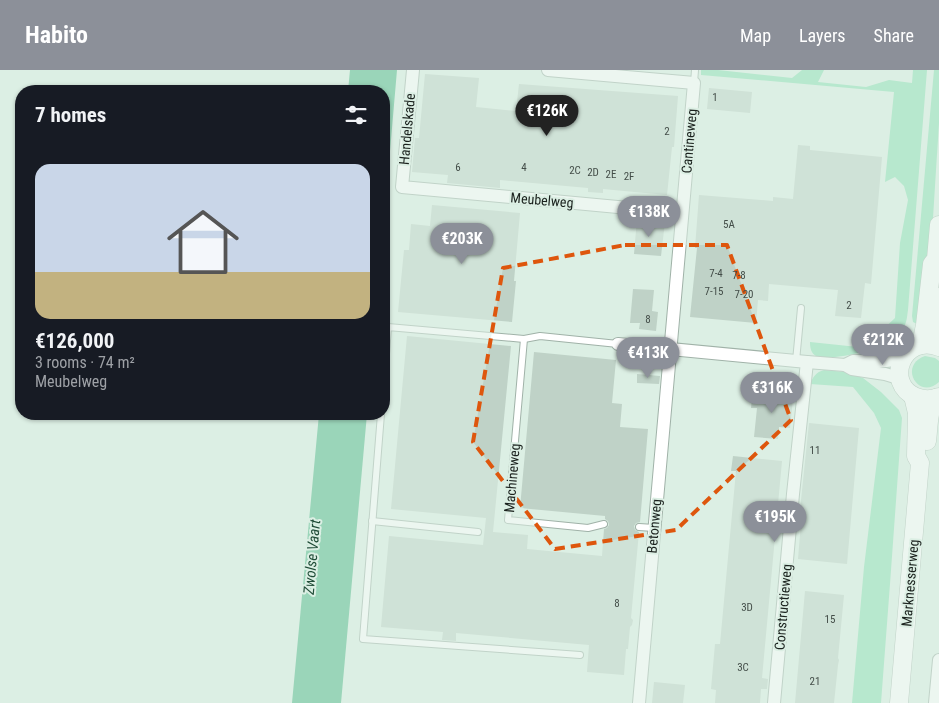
<!DOCTYPE html>
<html lang="en">
<head>
<meta charset="utf-8">
<style>
  :root { --surface:#171b24; --page:#242831; --text:#f1f3f6; --muted:#9ea1a6; --accent:#8c9099 }
  body { margin:0; font-family:"Roboto Condensed",sans-serif; background:var(--page); color:var(--text); height:100vh; display:flex; flex-direction:column; font-size:19px; white-space:nowrap }
  * { box-sizing:border-box; margin:0 }
  p { font-size:16px; color:var(--muted) }
  .icon { flex:none; width:28px; height:28px; fill:none; stroke:currentColor; stroke-width:2; stroke-linecap:round; stroke-linejoin:round }
  .map { position:relative; flex:1; overflow:hidden }
  .drawer { position:absolute; left:15px; top:15px; width:375px; height:335px; display:flex; flex-direction:column; background:var(--surface); border-radius:20px; box-shadow:0 1px 4px #0004 }
  .drawer>* { flex:none }
  .price { position:absolute; translate:-50% -42px; padding:0 11px; border-radius:18px; background:var(--accent); color:#fff; font-size:16px; line-height:32px; filter:drop-shadow(0 1px 2px #0008) }
  .price::after { content:''; position:absolute; left:50%; top:30px; width:15px; height:11px; margin-left:-8px; background:inherit; clip-path:polygon(0 0,100% 0,50% 100%) }
  .price.active { background:#222; color:#fff }
  ul { padding:0; list-style:none }
  li { display:grid; align-content:center; gap:10px; height:265px; padding:0 20px }
  li span { display:grid; place-items:center; height:155px; border-radius:15px; color:#555 }
  li>.icon { margin-inline-start:auto }
  span .icon { width:90px; height:90px; fill:#fffc; stroke-width:1 }
  li b { font-size:21px }
  h2 { display:flex; justify-content:space-between; align-items:center; height:60px; padding:0 20px; font-size:21px }
  header { display:flex; align-items:center; gap:30px; box-sizing:border-box; height:70px; padding:0 25px; background:var(--accent); color:#fff }
  header strong { font-size:24px }
  nav { display:flex; gap:28px; margin-inline-start:auto; font-size:18px }
  .map>svg:first-child { display:block }
</style>
</head>
<body>
<header>
<strong>Habito</strong>
<nav><a>Map</a><a>Layers</a><a>Share</a></nav>
</header>
<div class="map">
<svg width="939" height="633" viewBox="0 0 939 633">
  <rect width="100%" height="100%" fill="#dcefe4"/>
  <!-- green -->
  <g fill="#8ae0b4">
    <path d="M701,0H718L792,8L802,0H824L818,12L866,17L889,10L912,13L913,0H927L908,240C907,246 907,253 903,258C898,265 889,271 881,275C870,282 828,291 816,286C811,283 810,278 810,272L858,277L877,265L895,248L900,173L908,130L904,116L895,107L885,112L894,22L701,5Z"/>
    <path d="M934,0H939V53L931,179L917,254L913,252L912,246Z"/>
    <path d="M925,286L935,288L939,291V312C918,331 898,295 925,286Z"/>
    <path d="M824,300L846,302L863,308L881,322L899,340L902,348L890,514L881,633H852L864,497L881,358L874,343L853,317L810,314C813,307 816,302 824,300Z"/>
  </g>
  <!-- water -->
  <g fill="#4ab685">
    <path d="M350,0H397L384,151V21H348Z"/>
    <path d="M319,344H367L341,633H292Z"/>
  </g>
  <!-- building -->
  <g fill="#bfd2c7">
    <path d="M425,4L479,8L476,37L516,41L519,14L678,26L674,77H672L667,125L603,119V123L588,122V118L500,110V118L447,113L448,105L412,102L415,68H419Z"/>
    <path d="M709,18L752,22L750,43L707,39Z"/>
    <path d="M798,75L810,76V80L882,87L871,214L865,213L861,248L835,246L838,220L769,214L768,231L758,230L756,253L690,247L697,178H695L699,125L773,131V127L793,129Z"/>
    <path d="M432,135L520,143L514,211H516L512,252L398,242L404,180H409L411,154L430,156Z"/>
    <path d="M637,149L665,152L661,186L634,184Z"/>
    <path d="M633,219L654,220L652,241L658,242L656,261L639,259L640,253H630Z"/>
    <path d="M407,266L511,276L493,462L528,465L527,479L602,486L604,459L607,458L609,455L608,451L605,449V446L520,438L534,282L616,290L612,333L622,334L620,357L648,359L640,452L636,453L634,456L635,460L639,462L631,548L633,550L632,555L630,557L628,579H626L624,605L587,602L589,575L456,563V571L442,570L443,562L381,557L389,466L483,475L486,448L391,439Z"/>
    <path d="M637,304L660,306L659,314L637,313Z"/>
    <path d="M764,322L786,324V329H793L790,358L779,357L778,369L754,367L757,338H751L752,327L763,328Z"/>
    <path d="M809,353L859,358L847,494L798,489L802,441L800,440Z"/>
    <path d="M733,386L782,391L762,608L768,609L767,619H761L760,633H715L716,620L711,619L715,574H720L736,401H731Z"/>
    <path d="M805,521L844,525L838,588L839,590L838,595L834,633H795Z"/>
    <path d="M654,612L685,615L683,633H652Z"/>
  </g>
  <g fill="none" stroke-linecap="round" stroke-linejoin="round">
    <!-- service casing -->
    <g stroke="#a0b2a8" stroke-width="8">
      <g id="service">
        <path d="M694,13L695,0"/>
        <path d="M524,269L508,450L588,458L604,454"/>
        <path d="M796,291L801,238"/>
        <path d="M384,312L388,257L524,269L540,266L618,274"/>
        <path d="M381,344L363,569L580,585"/>
        <path d="M372,451L478,462"/>
        <path d="M639,457L654,458"/>
      </g>
    </g>
    <!-- minor casing -->
    <g stroke="#a0b2a8" stroke-width="14">
      <g id="minor">
        <path d="M413,0L402,117L682,143"/>
        <path d="M548,0L694,13L639,633"/>
        <path d="M618,274L807,292L793,424L774,633"/>
        <path d="M807,292L845,295L852,299L885,304L895,307L901,310"/>
        <path d="M845,295L853,291H886L903,289"/>
        <path d="M935,633L939,590"/>
      </g>
    </g>
    <!-- secondary casing -->
    <g stroke="#a0b2a8" stroke-width="19">
      <g id="secondary">
        <path d="M939,227L937,271L939,275"/>
        <path d="M920,275L922,270L925,255L932,194L936,189L939,155"/>
        <path d="M939,277C903,263 883,313 916,327C924,330 931,330 939,327"/>
        <path d="M927,371C929,356 928,341 936,328"/>
        <path d="M899,633L920,393L916,386L917,343L913,326"/>
      </g>
    </g>
    <!-- service -->
    <use href="#service" stroke="#fff" stroke-width="6"/>
    <!-- minor -->
    <use href="#minor" stroke="#fff" stroke-width="12"/>
    <!-- secondary -->
    <use href="#secondary" stroke="#fff" stroke-width="18"/>
  </g>
  <!-- marked area -->
  <path d="M0 0H939V633H0ZM625,175H727L791,350L676,460L555,479L473,372L503,198Z" fill="#dcefe4" fill-opacity=".55" fill-rule="evenodd"/>
  <path fill="none" stroke="#de560d" stroke-width="4" stroke-dasharray="10 6" stroke-linejoin="round" d="M625,175H727L791,350L676,460L555,479L473,372L503,198Z"/>
  <g text-anchor="middle" stroke-width="4" stroke-linejoin="round" paint-order="stroke">
    <!-- number labels -->
    <g font-size="11" fill="#434d48">
      <text x="715" y="31">1</text>
      <text x="667" y="65">2</text>
      <text x="458" y="101">6</text>
      <text x="524" y="101">4</text>
      <text x="575" y="104">2C</text>
      <text x="593" y="106">2D</text>
      <text x="611" y="108">2E</text>
      <text x="629" y="110">2F</text>
      <text x="729" y="158">5A</text>
      <text x="716" y="207">7-4</text>
      <text x="739" y="209">7-8</text>
      <text x="714" y="225">7-15</text>
      <text x="744" y="228">7-20</text>
      <text x="849" y="239">2</text>
      <text x="648" y="253">8</text>
      <text x="815" y="384">11</text>
      <text x="617" y="537">8</text>
      <text x="747" y="541">3D</text>
      <text x="830" y="553">15</text>
      <text x="743" y="601">3C</text>
      <text x="815" y="615">21</text>
    </g>
    <!-- street labels -->
    <g font-size="14" fill="#1a211d" stroke="#dcefe4">
      <text transform="translate(407 59) rotate(-85)" y="5">Handelskade</text>
      <text transform="translate(689 71) rotate(-85)" y="5">Cantineweg</text>
      <text transform="translate(542 130) rotate(5)" y="5">Meubelweg</text>
      <text transform="translate(512 408) rotate(-85)" y="5">Machineweg</text>
      <text transform="translate(654 456) rotate(-85)" y="5">Betonweg</text>
      <text transform="translate(910 513) rotate(-85)" y="5">Marknesserweg</text>
      <text transform="translate(783 537) rotate(-85)" y="5">Constructieweg</text>
    </g>
    <!-- water labels -->
    <g font-size="15" font-style="italic" fill="#214d38" stroke="#dcefe4">
      <text transform="translate(312 487) rotate(-85)" y="5">Zwolse Vaart</text>
    </g>
  </g>
</svg>
<b class="price active" style="left:547px;top:67px">€126K</b>
<b class="price" style="left:649px;top:168px">€138K</b>
<b class="price" style="left:462px;top:195px">€203K</b>
<b class="price" style="left:883px;top:296px">€212K</b>
<b class="price" style="left:648px;top:309px">€413K</b>
<b class="price" style="left:772px;top:344px">€316K</b>
<b class="price" style="left:775px;top:473px">€195K</b>
<section class="drawer">
<h2>7 homes<svg class="icon" aria-label="filters" viewBox="0 0 24 24"><path d="M4 7h16M4 17h16"/><circle cx="9" cy="7" r="2"/><circle cx="15" cy="17" r="2"/></svg></h2>
<ul>
<li><span style="background:linear-gradient(#c9d6e8 70%,#c2b280 0)"><svg class="icon" aria-label="home" viewBox="0 0 24 24"><path d="M3 11l9-7 9 7M6 9v11h12V9"/></svg></span><div><b>€126,000</b><p>3 rooms · 74 m²</p><p>Meubelweg</p></div></li>
</ul>
</section>
</div>
</body>
</html>
